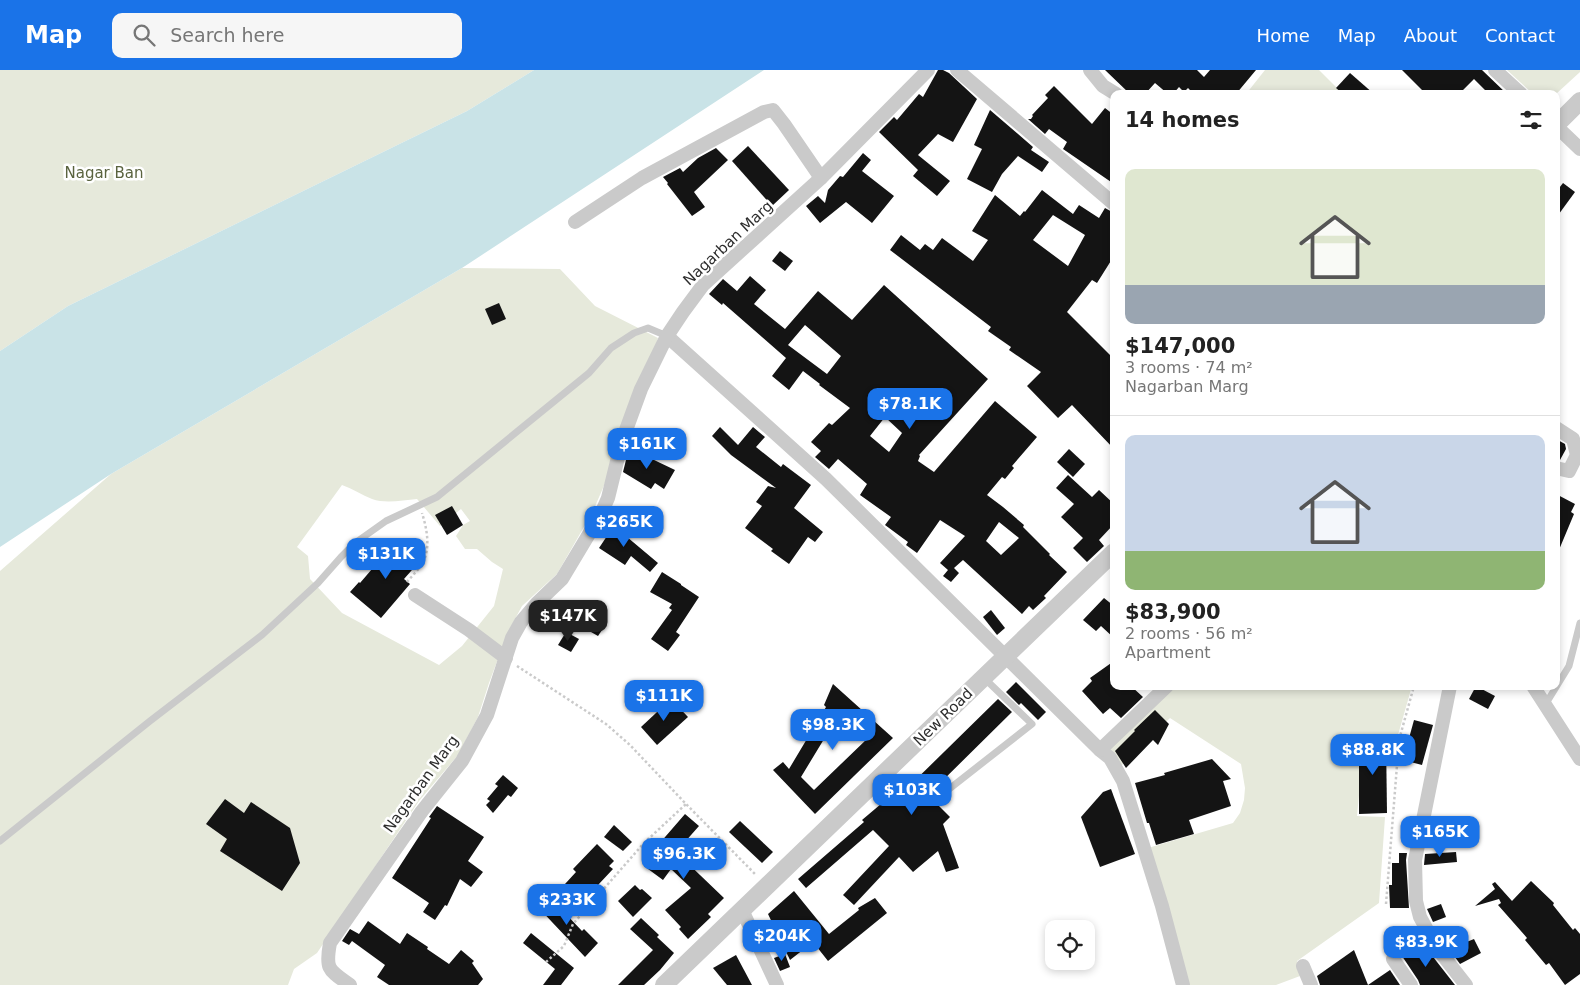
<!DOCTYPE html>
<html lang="en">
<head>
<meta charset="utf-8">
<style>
  :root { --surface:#fff; --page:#f6f6f6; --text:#222; --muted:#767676; --line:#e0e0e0; --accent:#1a73e8 }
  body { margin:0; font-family:"DejaVu Sans",sans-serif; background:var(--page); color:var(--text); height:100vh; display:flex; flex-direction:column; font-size:19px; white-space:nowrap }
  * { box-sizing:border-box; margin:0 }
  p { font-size:16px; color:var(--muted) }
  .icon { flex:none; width:28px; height:28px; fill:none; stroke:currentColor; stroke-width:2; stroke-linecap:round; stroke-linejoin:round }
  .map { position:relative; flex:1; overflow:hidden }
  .panel { position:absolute; left:1110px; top:20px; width:450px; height:600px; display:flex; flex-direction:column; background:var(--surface); border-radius:10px; box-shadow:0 2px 8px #0003 }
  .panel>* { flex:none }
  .buttons { position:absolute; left:1045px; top:850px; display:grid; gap:10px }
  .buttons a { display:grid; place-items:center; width:50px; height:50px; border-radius:10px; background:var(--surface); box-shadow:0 2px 8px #0003; font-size:25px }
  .price { position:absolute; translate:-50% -42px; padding:0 11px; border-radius:10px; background:var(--accent); color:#fff; font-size:16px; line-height:32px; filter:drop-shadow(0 1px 2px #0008) }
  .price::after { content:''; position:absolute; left:50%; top:30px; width:15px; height:11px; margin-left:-8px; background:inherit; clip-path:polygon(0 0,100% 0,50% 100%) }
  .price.selected { background:#222; color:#fff }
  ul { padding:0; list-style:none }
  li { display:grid; align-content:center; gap:10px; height:265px; padding:0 15px }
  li+li { border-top:1px solid var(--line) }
  li span { display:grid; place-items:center; height:155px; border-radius:10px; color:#555 }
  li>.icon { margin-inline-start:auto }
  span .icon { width:90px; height:90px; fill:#fffc; stroke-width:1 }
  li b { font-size:21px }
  h2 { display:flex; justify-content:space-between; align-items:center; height:60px; padding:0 15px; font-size:21px }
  header { display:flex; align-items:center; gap:30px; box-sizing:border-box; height:70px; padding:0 25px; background:var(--accent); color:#fff }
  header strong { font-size:24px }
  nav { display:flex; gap:28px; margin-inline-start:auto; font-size:18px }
  .search { width:350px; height:45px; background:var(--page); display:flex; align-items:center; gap:12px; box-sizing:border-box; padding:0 18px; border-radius:10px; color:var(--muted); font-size:19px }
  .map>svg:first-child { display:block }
</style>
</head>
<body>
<header>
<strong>Map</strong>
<div class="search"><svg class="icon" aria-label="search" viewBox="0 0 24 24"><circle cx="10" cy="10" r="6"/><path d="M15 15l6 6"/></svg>Search here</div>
<nav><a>Home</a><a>Map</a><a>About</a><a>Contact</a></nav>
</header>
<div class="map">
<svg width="1580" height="915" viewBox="0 0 1580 915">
  <rect width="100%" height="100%" fill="#fff"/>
  <!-- green -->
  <g fill="#e6e9db" fill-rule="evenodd">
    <path d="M0,0H534L467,41L68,236L0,281Z"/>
    <path d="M1265,0H1319L1343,24H1246Z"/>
    <path d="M1507,0H1580V2L1556,24H1533Z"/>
    <path d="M462,198L560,199L595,236L658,268L653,285L603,418L593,441L557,504L522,536L508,562L489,613L478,647L458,685L419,731L317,883L294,899L288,915H0V501L111,404ZM342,415C353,419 362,425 372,429C386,434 403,430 417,429L440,456L461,439L470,451L463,455L456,466L465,479H477L492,492L503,499L494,536L462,576L439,595L342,543L310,509L308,486L297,477Z"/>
    <path d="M1172,616H1412L1394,679L1363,684L1357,746L1385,747L1379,833L1297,891L1300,906L1276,915H1189L1148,778L1233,753L1240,743L1244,730L1245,718L1241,694L1170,648L1121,696L1111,685L1110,677Z"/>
  </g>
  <!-- water -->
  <path fill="#c9e3e7" d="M534,0H764L462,198L111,404L0,477V281L68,236L467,41Z"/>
  <!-- building -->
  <g fill="#141414" fill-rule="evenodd">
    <path d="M938,0H943L949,3L977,29L953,72L938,64L918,85L950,111L937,126L913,106L918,100L879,62L894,47L897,50L919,24L923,27Z"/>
    <path d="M1105,0H1197L1204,7L1210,0H1256L1236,24H1194L1188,18L1184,22L1179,17L1173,24H1168L1155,13L1145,24H1130Z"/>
    <path d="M1402,0H1482L1507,24H1489L1474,9L1459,24H1426Z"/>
    <path d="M1350,3L1374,24H1343L1336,18Z"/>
    <path d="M1054,16L1092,54L1105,38L1114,45V114L1063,79L1067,72L1049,59L1045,64L1028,49H1031L1033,46L1032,45L1048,28L1045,25Z"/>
    <path d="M990,40L1033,77L1031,80L1049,92L1042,102L1018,86L1002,104L992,122L967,109L982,79L974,75Z"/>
    <path d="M748,76L789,120L772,136L732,91Z"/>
    <path d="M716,78L728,90L694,122L705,137L692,146L667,114L668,113L663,107L680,98L683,102L698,88Z"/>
    <path d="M863,83L871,90L862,101L894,126L872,153L846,132L820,153L806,136L818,126L825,133L828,120L840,106L843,107Z"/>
    <path d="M1563,113L1575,122L1556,148V122Z"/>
    <path d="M1042,120L1073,144L1079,135L1099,148L1105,138L1114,143V186L1097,213L1092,210L1067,242L1114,289V379L1072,335L1058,348L1027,316L1041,302L1009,280L1011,277L988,261L991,257L890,180L901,165L920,180L925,174L933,180L942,168L973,191L988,170L972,161L995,125L1020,146L1024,141L1025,142ZM1053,145L1085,165L1068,196L1033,170Z"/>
    <path d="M780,181L793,191L785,201L772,191Z"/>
    <path d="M750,206L766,220L754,234L785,259L818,221L852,250L884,215L988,309L919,385L920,386L918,391L934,402L995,331L1037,367L1012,396L1014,398L1005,409L1002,407L987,425L1003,437L1024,455L1023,457L1050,484L1049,485L1067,502L1044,526L1046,528L1033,540L1029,536L1022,544L963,490L954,498L959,503L951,512L943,506L948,500L940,493L965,466L940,450L917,483L906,475L908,472L885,455L891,447L860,425L867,414L838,389L829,399L815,387L821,381L811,372L829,353L832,355L850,338L819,315L820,314L803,301L789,320L772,306L786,288L723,233L722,235L709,224L723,209L737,221ZM805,255L841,286L827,304L788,275ZM885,347L902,363L889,382L870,366ZM999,452L1019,468L1001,485L986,471Z"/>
    <path d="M499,233L506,249L492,255L485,239Z"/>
    <path d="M720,357L738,375L753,357L765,367L756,377L781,397L783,394L811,415L794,438L823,462L815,472L808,467L789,494L771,481L773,479L745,458L762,436L756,432L768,416L776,418L731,385L712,366Z"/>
    <path d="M1556,369L1565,374L1566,379L1560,390L1556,389Z"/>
    <path d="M629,378L675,400L664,419L655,413L651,419L623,402Z"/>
    <path d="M1069,379L1085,394L1073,407L1057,392Z"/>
    <path d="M1068,405L1092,427L1099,420L1114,434V454L1099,470L1104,476L1087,492L1073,478L1083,468L1061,447L1074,434L1056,418Z"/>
    <path d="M1556,424L1575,434L1571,442L1574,444L1556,487Z"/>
    <path d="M452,436L463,455L447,465L435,445Z"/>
    <path d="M608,451L658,493L650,502L631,486L625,495L599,478L607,466L601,461Z"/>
    <path d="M393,470L419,492L404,509L410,514L381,548L350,522L359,512L360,513L384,485L383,483Z"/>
    <path d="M662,502L681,514V515L699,527L676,562L680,565L668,581L651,569L672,540L669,538L672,534L650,522Z"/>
    <path d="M1104,528L1114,536V568L1101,556L1096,561L1083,550Z"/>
    <path d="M991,540L1005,558L997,565L983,547Z"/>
    <path d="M584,541L606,554L598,566L577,554Z"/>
    <path d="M566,562L579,569L571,582L558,575Z"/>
    <path d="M1114,591V616H1131L1143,627L1121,648L1110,638L1103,644L1082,621L1092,611L1090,608Z"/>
    <path d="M1016,612L1046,642L1038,650L1021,633L1019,635L1006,622Z"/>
    <path d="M833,614L893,668L815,744L773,700L783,692L789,699L826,637L824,635ZM838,646L868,668L814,720L801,707Z"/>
    <path d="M1476,616L1495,626L1488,639L1469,629Z"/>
    <path d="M671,629L688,647L657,675L641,657Z"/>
    <path d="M998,629L1012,642L928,725L950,747L943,754L959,798L946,802L938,781L913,802L899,787L854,835L843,825L889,776L873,760L806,818L798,809L864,752L862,750L888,728L892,733Z"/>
    <path d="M1155,640L1169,654L1158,675L1153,670L1126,698L1115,681L1135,661L1134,660Z"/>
    <path d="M1414,650L1433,655L1422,695L1403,690Z"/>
    <path d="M1359,668H1386L1387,743L1359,744Z"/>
    <path d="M1212,689L1231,709L1223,711L1231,736L1189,750L1194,764L1156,775L1149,753H1147L1135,713L1165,705L1164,703Z"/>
    <path d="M503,705L518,718L511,727L508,725L493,743L486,735L490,731L487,729L498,716L495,714Z"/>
    <path d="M1111,719L1135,784L1100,797L1081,747L1103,722Z"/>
    <path d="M225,729L244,743L251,732L290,758L300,793L282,821L220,781L227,769L206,754Z"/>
    <path d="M437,736L484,767L468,791L483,802L471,817L460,809L447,836L445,835L435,850L423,842L429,833L392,808L431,748L429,747Z"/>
    <path d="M685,744L699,756L676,782L724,828L708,844L711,847L688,869L679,859L681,857L665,840L691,818L671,799L663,810L644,796L659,774Z"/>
    <path d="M740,751L773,782L762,793L729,762Z"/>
    <path d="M614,755L632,772L623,781L604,767Z"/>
    <path d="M597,774L614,791L609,796L613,799L584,830L565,814L576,802L573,799Z"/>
    <path d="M1456,782L1457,792L1424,795L1425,784Z"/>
    <path d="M1399,783H1407L1406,790L1409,838H1390L1389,815H1392V793H1399Z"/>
    <path d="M1531,811L1554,833L1553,835L1573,860L1575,858L1580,864V904L1565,915L1549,893L1546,895L1525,870L1527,868L1498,835L1501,833L1499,829L1475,836L1495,819L1492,814L1495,812L1512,831Z"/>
    <path d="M635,815L640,820L642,819L652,828L633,847L618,831Z"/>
    <path d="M794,821L829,864L859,840L858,838L875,828L887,843L828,891L813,872L790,890L768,844Z"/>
    <path d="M546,823L582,861L584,859L598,873L585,887L535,834Z"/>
    <path d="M1441,834L1446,847L1433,852L1427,839Z"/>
    <path d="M641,848L659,865L657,867L674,883L660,900L644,915H618L653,880L630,859Z"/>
    <path d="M368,851L400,874L407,863L428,877L427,879L449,894L461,880L474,891L472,893L483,909L478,915H389L377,907L385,895L352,871L349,875L342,871L350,859L359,864Z"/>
    <path d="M1456,861L1464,873L1474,869L1481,883L1460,894L1442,869Z"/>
    <path d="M531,863L574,898L561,915H543L555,899L523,873Z"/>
    <path d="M1425,875L1430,883L1455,915H1420L1418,910L1402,886L1408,881Z"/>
    <path d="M1354,880L1368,915H1320L1317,906Z"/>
    <path d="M785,884L790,897L780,901L774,888Z"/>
    <path d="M736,885L752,915H727L713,898Z"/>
    <path d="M1390,900L1400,915H1368Z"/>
  </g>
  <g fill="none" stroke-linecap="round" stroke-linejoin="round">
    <!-- path -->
    <g stroke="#cacaca" stroke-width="2.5" stroke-dasharray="2.5 2.5" stroke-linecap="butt">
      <path d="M407,512C412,506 418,500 422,494C431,479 427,459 422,443"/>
      <path d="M517,596L606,654L630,675L686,734L756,805"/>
      <path d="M1386,834L1399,670L1414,616"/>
      <path d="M546,892L564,876L573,854L644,773L686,734"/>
    </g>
    <!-- service -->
    <g stroke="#cacaca" stroke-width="7">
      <path d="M1545,635L1569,596L1580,553"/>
      <path d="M944,723L1032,654L984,608"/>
      <path d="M0,771L150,651L262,565L318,513L341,487L355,473L386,451L437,427L589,303L611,278L634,263L648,258L667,266"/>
    </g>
    <!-- minor -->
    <g stroke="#cacaca" stroke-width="14">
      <path d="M957,0L1114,134"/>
      <path d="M1090,0L1103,16L1116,24"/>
      <path d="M1495,0L1521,24"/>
      <path d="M1556,56L1580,79"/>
      <path d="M575,152L642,108L764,42L773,40L784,54L821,108"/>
      <path d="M667,266L826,409L1100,680L1110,688L1123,711L1162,836L1183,915"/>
      <path d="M1556,358L1573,369L1577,385L1569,401L1556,398"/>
      <path d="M415,525L469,560L506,588"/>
      <path d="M1450,616L1415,790L1416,831L1420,847L1437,878L1466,915"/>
      <path d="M1533,616L1580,689"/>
      <path d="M1100,680L1167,616"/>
      <path d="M742,840L777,915"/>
      <path d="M1393,889L1411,915"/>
      <path d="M1303,896L1311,915"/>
      <path d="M350,915C329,900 325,900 330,873L422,741L462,691L487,645L512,568L521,552L537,533L562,509L601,444L608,428L622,371L641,319L667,266L683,242L703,215L821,108L928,0"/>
    </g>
    <!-- tertiary -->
    <g stroke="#cacaca" stroke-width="18">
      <path d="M1556,55L1580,31"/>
      <path d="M664,915L1114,482"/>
    </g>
  </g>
  <g text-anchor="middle" stroke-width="5" stroke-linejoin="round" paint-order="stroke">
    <!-- park labels -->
    <g font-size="15" fill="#5a633f" stroke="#fff">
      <text x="104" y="108">Nagar Ban</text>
    </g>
    <!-- street labels -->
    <g font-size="15" fill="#2d2d2d" stroke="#fff">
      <text transform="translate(728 173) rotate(-43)" y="5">Nagarban Marg</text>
      <text transform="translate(943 647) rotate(-44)" y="5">New Road</text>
      <text transform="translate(421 714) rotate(-54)" y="5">Nagarban Marg</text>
    </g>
  </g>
</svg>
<div class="buttons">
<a><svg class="icon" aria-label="locate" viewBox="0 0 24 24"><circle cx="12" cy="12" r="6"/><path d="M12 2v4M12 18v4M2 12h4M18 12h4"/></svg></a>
</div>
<b class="price" style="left:910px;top:360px">$78.1K</b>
<b class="price" style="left:647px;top:400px">$161K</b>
<b class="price" style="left:624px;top:478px">$265K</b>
<b class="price" style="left:386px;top:510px">$131K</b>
<b class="price selected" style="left:568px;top:572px">$147K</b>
<b class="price" style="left:664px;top:652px">$111K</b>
<b class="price" style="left:833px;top:681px">$98.3K</b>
<b class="price" style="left:1373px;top:706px">$88.8K</b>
<b class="price" style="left:912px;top:746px">$103K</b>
<b class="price" style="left:1440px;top:788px">$165K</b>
<b class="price" style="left:684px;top:810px">$96.3K</b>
<b class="price" style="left:567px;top:856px">$233K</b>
<b class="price" style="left:782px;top:892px">$204K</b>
<b class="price" style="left:1426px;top:898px">$83.9K</b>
<section class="panel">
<h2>14 homes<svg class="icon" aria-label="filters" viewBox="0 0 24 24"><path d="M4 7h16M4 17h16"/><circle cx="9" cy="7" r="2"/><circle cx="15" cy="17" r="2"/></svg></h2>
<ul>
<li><span style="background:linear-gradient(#dfe7d0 75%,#9aa5b1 0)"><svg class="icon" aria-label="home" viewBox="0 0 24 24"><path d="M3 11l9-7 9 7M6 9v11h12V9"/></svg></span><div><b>$147,000</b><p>3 rooms · 74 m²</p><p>Nagarban Marg</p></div></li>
<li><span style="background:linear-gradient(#c9d6e8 75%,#8fb573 0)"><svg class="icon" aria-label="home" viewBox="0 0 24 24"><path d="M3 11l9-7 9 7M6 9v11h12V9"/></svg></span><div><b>$83,900</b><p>2 rooms · 56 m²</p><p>Apartment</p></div></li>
</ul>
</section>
</div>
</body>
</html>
